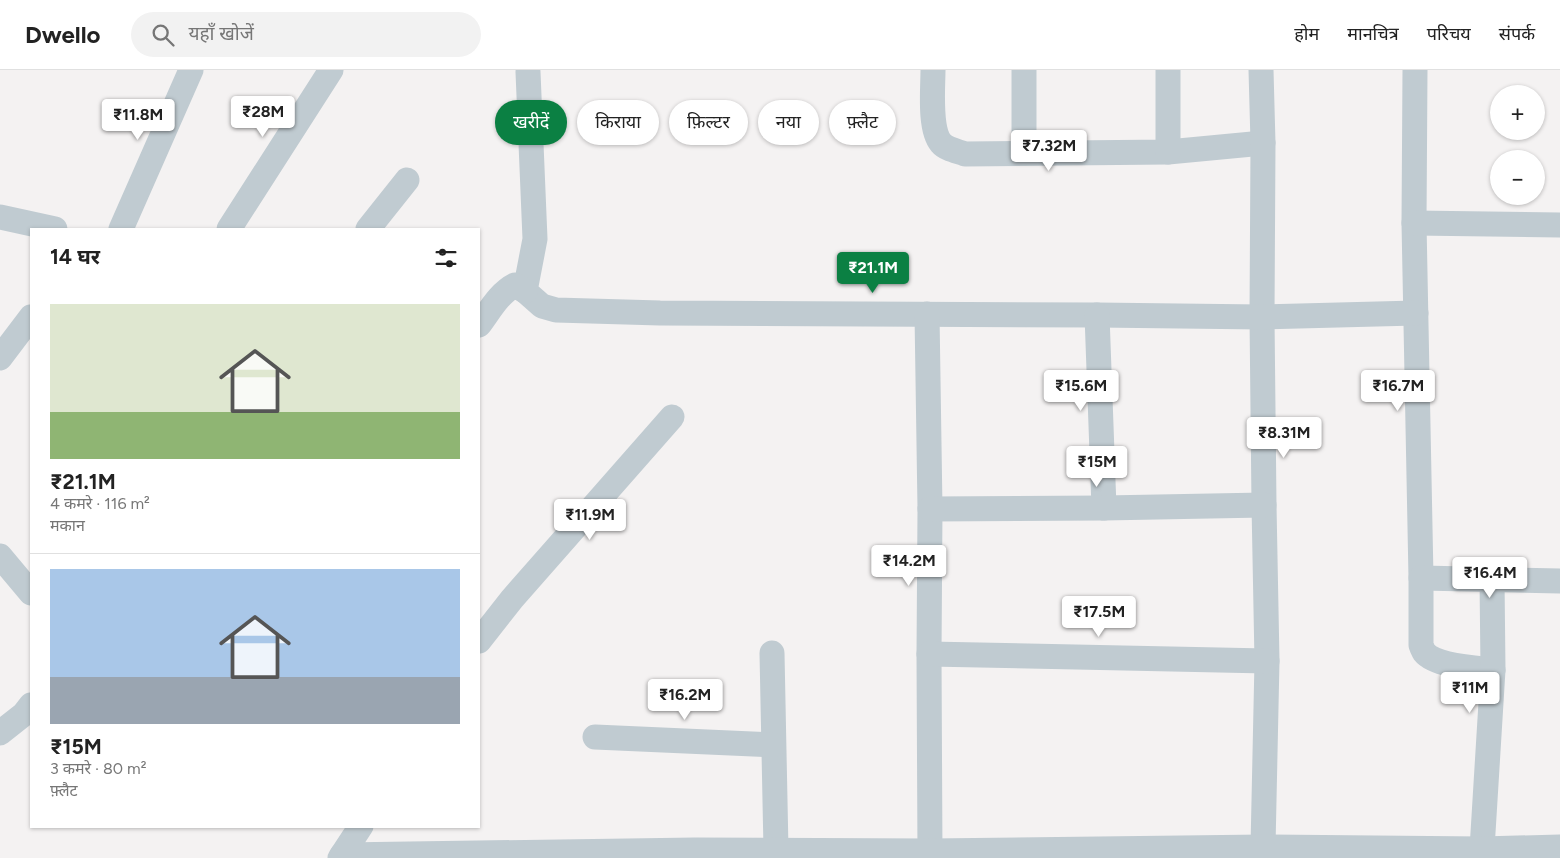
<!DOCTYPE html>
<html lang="hi">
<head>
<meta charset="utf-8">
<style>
  :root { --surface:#fff; --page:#f2f2f2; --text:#222; --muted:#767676; --line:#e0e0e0; --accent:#0b8043 }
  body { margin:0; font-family:Figtree,"Noto Sans Devanagari",sans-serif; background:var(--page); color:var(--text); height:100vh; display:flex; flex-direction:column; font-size:19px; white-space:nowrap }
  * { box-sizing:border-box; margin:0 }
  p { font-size:16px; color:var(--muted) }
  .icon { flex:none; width:28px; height:28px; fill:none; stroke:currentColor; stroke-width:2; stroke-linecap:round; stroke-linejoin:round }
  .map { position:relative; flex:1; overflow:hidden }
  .sheet { position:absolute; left:30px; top:158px; width:450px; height:600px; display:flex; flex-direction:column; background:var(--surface); border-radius:0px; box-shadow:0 1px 4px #0004 }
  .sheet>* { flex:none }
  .hud { position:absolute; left:495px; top:30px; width:475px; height:45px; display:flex; gap:10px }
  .controls { position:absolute; left:1490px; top:15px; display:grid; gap:10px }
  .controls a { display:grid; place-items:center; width:55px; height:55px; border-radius:50%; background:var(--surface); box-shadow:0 1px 4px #0004; font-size:25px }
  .price { position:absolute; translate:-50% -42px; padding:0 11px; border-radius:5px; background:#fff; color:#222; font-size:16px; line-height:32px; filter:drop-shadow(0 1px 2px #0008) }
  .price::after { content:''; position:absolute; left:50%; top:30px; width:15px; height:11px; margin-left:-8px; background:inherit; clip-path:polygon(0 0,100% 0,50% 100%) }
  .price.current { background:var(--accent); color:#fff }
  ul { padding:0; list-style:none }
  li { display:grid; align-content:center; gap:10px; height:265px; padding:0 20px }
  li+li { border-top:1px solid var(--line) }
  li span { display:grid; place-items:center; height:155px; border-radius:0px; color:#555 }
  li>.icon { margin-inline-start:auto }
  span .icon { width:90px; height:90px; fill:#fffc; stroke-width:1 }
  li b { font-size:21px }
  h2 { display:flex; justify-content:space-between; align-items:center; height:60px; padding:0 20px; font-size:21px }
  .pill { padding:0 18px; border-radius:22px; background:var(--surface); box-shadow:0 1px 4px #0004; font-size:18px; line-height:45px }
  .pill.current { background:var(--accent); color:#fff }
  header { display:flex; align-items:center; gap:30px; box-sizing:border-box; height:70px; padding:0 25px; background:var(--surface); border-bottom:1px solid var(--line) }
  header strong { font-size:24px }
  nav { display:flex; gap:28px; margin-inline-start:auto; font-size:18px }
  .search { width:350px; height:45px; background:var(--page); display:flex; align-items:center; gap:12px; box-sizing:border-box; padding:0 18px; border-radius:28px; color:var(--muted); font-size:19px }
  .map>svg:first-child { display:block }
</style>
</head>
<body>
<header>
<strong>Dwello</strong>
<div class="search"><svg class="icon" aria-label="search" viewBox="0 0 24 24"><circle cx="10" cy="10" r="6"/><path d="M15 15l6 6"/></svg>यहाँ खोजें</div>
<nav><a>होम</a><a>मानचित्र</a><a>परिचय</a><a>संपर्क</a></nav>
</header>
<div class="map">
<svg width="1560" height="788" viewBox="0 0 1560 788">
  <rect width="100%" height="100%" fill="#f4f2f2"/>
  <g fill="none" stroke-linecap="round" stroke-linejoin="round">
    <!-- minor -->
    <g stroke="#c0cbd1" stroke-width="25">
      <path d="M933,0C933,18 929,59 941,73C946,79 957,81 965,84L1168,82L1263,73"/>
      <path d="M1024,0V82"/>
      <path d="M1168,0V82"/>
      <path d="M1261,0L1263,73L1262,247L1264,435L1267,591L1263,777"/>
      <path d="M1415,0L1414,153L1421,508V575C1422,578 1423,580 1424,582C1435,596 1475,598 1493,600"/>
      <path d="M528,2L535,169L525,221L542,236L556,240L660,243L1097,245L1262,247L1416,243"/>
      <path d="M0,147L55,159"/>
      <path d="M1414,153L1560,155"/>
      <path d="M121,159L191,0"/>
      <path d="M229,159L331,0"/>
      <path d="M368,159L407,110"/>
      <path d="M927,244L930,439L929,584L930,788"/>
      <path d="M1097,245L1104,438"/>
      <path d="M479,255C489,242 499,223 515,215L525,221"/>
      <path d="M0,288L31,247"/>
      <path d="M930,439L1104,438L1264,435"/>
      <path d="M0,486L31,523"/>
      <path d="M1421,508L1560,511"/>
      <path d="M479,571L512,529L672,347"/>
      <path d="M772,583L776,780"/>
      <path d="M929,584L1267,591"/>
      <path d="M0,663L24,644L31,635"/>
      <path d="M595,667L773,675"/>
      <path d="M1482,779L1493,600L1492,509"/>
      <path d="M342,785L695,780L930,781L1263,777L1482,779L1560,777"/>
      <path d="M340,788L361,756"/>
    </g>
  </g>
</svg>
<div class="controls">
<a>+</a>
<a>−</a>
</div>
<b class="price" style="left:263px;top:68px">₹28M</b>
<b class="price" style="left:138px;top:71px">₹11.8M</b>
<b class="price" style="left:1049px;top:102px">₹7.32M</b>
<b class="price current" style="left:873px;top:224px">₹21.1M</b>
<b class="price" style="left:1081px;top:342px">₹15.6M</b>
<b class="price" style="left:1398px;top:342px">₹16.7M</b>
<b class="price" style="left:1284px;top:389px">₹8.31M</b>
<b class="price" style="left:1097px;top:418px">₹15M</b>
<b class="price" style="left:590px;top:471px">₹11.9M</b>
<b class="price" style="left:909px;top:517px">₹14.2M</b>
<b class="price" style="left:1490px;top:529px">₹16.4M</b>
<b class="price" style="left:1099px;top:568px">₹17.5M</b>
<b class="price" style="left:1470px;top:644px">₹11M</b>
<b class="price" style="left:685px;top:651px">₹16.2M</b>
<div class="hud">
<a class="pill current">खरीदें</a>
<a class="pill">किराया</a>
<a class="pill">फ़िल्टर</a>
<a class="pill">नया</a>
<a class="pill">फ़्लैट</a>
</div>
<section class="sheet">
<h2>14 घर<svg class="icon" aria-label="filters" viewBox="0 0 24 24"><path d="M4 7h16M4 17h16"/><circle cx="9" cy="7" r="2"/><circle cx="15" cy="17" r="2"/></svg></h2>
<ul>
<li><span style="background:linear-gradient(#dfe7d0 70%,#8fb573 0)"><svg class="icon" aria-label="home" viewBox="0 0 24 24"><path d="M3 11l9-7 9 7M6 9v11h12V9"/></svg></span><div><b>₹21.1M</b><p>4 कमरे · 116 m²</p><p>मकान</p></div></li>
<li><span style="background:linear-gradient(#a9c7e8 70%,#9aa5b1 0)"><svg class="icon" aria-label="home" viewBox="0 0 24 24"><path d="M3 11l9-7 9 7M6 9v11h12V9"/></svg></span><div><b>₹15M</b><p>3 कमरे · 80 m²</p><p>फ़्लैट</p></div></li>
</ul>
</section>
</div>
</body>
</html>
